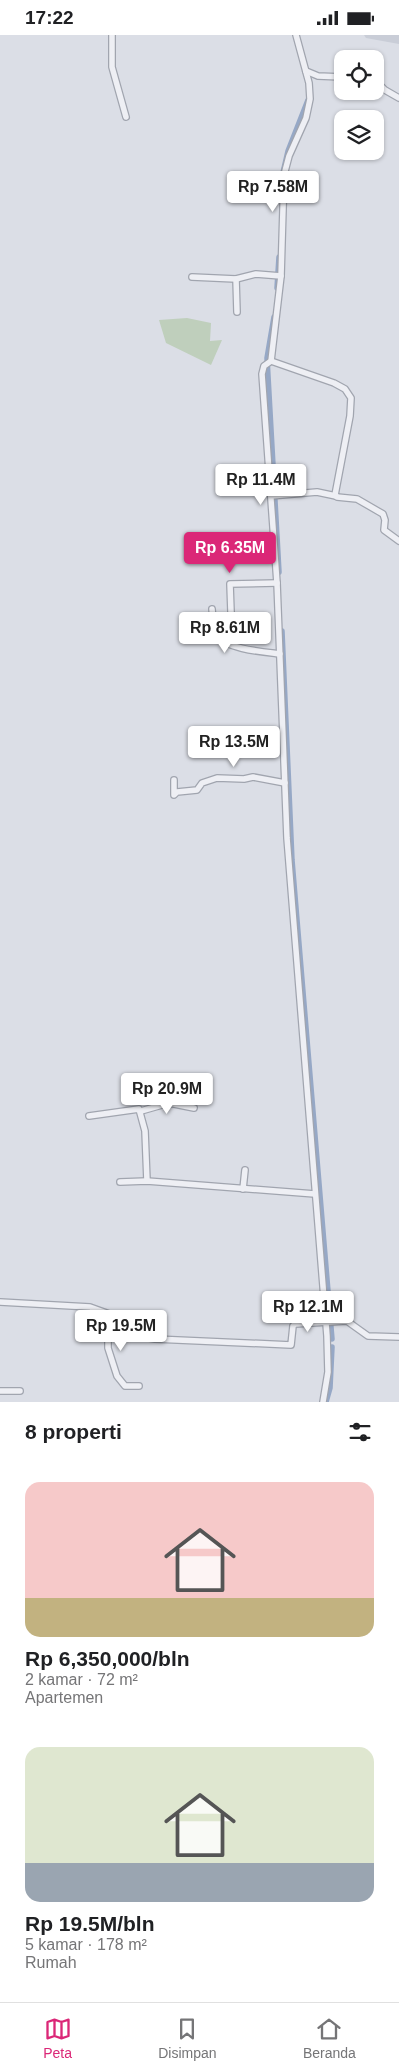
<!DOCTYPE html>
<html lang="id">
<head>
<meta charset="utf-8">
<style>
  :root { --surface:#fff; --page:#f2f2f2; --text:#202124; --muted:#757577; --line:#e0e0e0; --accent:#db2777 }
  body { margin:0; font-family:Helvetica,sans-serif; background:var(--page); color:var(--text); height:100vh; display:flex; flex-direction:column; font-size:19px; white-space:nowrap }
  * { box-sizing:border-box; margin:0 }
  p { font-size:16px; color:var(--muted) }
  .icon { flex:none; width:28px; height:28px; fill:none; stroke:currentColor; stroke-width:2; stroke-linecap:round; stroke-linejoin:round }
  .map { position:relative; height:1367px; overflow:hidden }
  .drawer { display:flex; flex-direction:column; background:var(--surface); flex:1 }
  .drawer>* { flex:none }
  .controls { position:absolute; left:334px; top:15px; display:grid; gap:10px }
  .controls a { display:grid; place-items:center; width:50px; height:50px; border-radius:10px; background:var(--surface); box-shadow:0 1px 4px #0004; font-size:25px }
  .price { position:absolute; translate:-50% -42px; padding:0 11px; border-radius:5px; background:#fff; color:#222; font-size:16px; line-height:32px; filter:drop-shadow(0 1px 2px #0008) }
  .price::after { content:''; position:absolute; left:50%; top:30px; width:15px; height:11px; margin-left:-8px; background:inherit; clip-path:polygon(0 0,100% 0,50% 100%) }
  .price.on { background:var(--accent); color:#fff }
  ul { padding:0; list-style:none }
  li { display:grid; align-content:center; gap:10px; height:265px; padding:0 25px }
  li span { display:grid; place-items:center; height:155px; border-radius:15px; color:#555 }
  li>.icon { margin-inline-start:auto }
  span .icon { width:90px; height:90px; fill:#fffc; stroke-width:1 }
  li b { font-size:21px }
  h2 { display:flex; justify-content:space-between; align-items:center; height:60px; padding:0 25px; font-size:21px }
  .status { display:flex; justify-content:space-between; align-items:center; height:35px; padding:0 25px; background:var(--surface); direction:ltr }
  .status svg { height:14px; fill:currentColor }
  .dock { display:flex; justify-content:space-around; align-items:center; height:70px; border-top:1px solid var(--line); background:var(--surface); font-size:14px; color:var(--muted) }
  .dock a { display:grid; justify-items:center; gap:2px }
  .dock .on { color:var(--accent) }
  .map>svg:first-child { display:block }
</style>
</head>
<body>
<div class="status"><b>17:22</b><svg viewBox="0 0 49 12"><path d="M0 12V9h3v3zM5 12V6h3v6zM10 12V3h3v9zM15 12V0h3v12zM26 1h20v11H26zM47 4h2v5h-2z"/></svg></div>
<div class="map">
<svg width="399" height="1367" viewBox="0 0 399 1367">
  <rect width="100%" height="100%" fill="#dbdee6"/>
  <!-- built -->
  <path fill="#c9cdd7" d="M364,0H399V9L366,3Z"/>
  <!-- green -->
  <path fill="#bfcfbc" d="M187,283L211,288L210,306L222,305L211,330L166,308L159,285Z"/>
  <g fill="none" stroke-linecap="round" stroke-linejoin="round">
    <!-- canal -->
    <g stroke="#96a8c6" stroke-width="5.5">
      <path d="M281,146L288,116L308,65"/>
      <path d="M277,253L279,222"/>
      <path d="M274,282L267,323L279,537"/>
      <path d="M282,596L292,825L332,1304"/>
      <path d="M326,1367L330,1353L332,1312"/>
    </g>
    <!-- street casing -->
    <g stroke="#a1a5af" stroke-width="8">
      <g id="street">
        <path d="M112,0V32L126,82"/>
        <path d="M296,0L309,48L310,64L306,83L289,121L284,140L281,241L271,326L264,331L262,339L277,548L287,803L327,1301L328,1337L323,1367"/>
        <path d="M306,36L318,41L342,42"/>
        <path d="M375,45L385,55L399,63"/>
        <path d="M192,242L236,244L256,239L281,241"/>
        <path d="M236,244L237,277"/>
        <path d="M271,326L334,348L345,354L351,363L350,381L335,460L337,462L357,464L383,479L385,485L384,495L399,506"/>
        <path d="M271,461L317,457L336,461"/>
        <path d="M212,574C213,581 212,594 217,601C226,614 264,617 280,619"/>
        <path d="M231,577L230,549L277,548"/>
        <path d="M174,745V760L177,757L197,755L202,748L217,743L244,744L253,742L285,748"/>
        <path d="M141,1076L169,1068L194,1073"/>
        <path d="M89,1081L139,1074L145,1096L147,1146"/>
        <path d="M120,1147L147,1146L315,1159"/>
        <path d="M243,1154L245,1135"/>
        <path d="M0,1267L90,1272L140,1290L149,1303L155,1304L291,1310L293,1291L295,1289L347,1286L368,1301L399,1302"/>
        <path d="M113,1281L108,1306V1313L117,1341L125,1351H139"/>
        <path d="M0,1356H20"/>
      </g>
    </g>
    <!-- street -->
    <use href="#street" stroke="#eeeff4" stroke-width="5.5"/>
  </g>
</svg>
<div class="controls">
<a><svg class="icon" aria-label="locate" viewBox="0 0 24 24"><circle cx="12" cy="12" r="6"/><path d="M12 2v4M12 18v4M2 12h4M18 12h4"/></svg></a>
<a><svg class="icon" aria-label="layers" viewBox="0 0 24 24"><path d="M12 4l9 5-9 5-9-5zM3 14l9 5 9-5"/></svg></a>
</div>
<b class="price" style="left:273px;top:178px">Rp 7.58M</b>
<b class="price" style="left:261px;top:471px">Rp 11.4M</b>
<b class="price on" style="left:230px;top:539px">Rp 6.35M</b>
<b class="price" style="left:225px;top:619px">Rp 8.61M</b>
<b class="price" style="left:234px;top:733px">Rp 13.5M</b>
<b class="price" style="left:167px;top:1080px">Rp 20.9M</b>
<b class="price" style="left:308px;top:1298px">Rp 12.1M</b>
<b class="price" style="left:121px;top:1317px">Rp 19.5M</b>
</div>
<section class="drawer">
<h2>8 properti<svg class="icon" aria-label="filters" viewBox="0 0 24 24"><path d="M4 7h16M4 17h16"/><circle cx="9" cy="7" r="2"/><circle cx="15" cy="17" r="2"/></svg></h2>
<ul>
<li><span style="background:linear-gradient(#f6c9c9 75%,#c2b280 0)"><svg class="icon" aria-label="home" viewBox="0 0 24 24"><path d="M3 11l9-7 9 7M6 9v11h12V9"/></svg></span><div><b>Rp 6,350,000/bln</b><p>2 kamar · 72 m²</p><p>Apartemen</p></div></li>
<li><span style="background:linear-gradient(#dfe7d0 75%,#9aa5b1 0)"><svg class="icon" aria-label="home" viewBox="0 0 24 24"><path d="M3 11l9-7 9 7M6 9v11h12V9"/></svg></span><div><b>Rp 19.5M/bln</b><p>5 kamar · 178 m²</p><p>Rumah</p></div></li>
</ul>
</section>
<nav class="dock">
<a class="on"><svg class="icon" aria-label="map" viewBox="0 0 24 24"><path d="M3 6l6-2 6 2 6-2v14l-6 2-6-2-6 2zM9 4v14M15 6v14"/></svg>Peta</a>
<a><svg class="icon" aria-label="saved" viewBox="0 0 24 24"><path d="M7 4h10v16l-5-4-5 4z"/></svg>Disimpan</a>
<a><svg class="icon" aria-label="home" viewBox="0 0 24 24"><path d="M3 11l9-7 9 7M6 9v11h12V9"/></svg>Beranda</a>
</nav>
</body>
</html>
